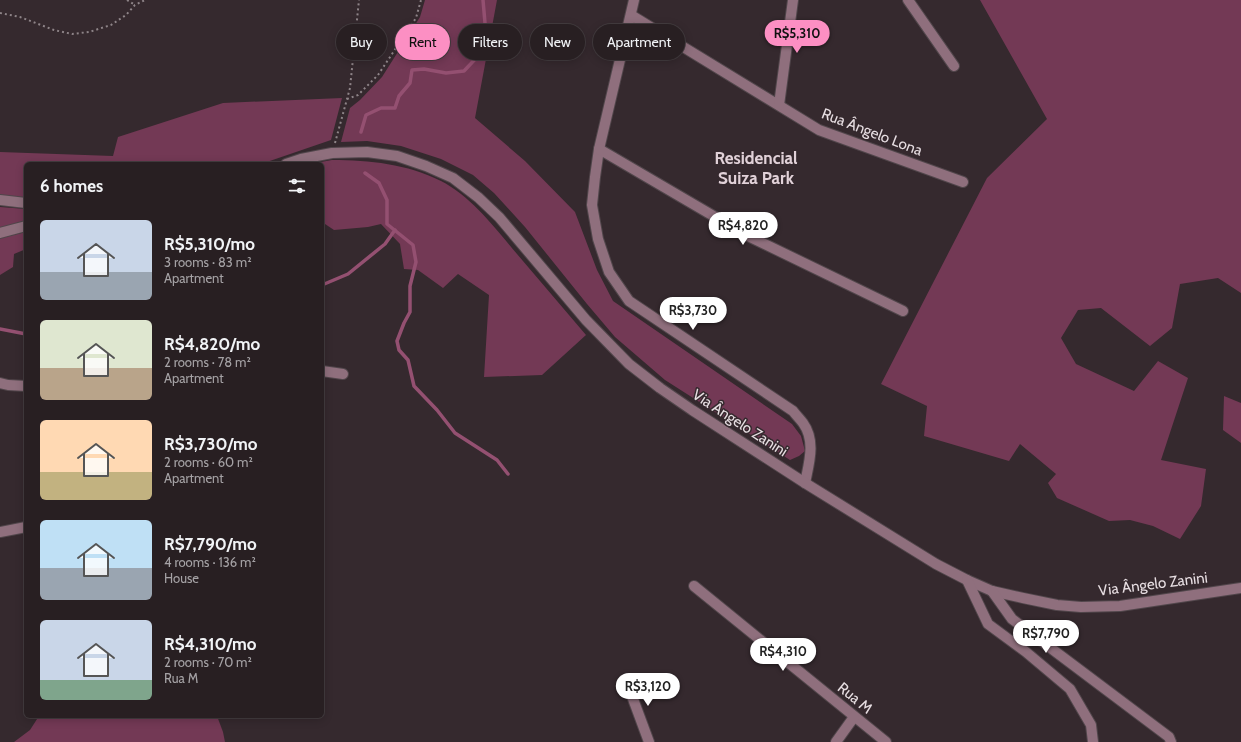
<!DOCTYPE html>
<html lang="en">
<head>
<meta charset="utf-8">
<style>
  :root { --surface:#281f22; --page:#342c2f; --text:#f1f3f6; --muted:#a5a2a5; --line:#443d40; --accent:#fc8fc3 }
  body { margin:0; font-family:Cabin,sans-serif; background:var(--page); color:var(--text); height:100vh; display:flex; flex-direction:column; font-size:15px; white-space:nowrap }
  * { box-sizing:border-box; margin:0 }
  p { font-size:13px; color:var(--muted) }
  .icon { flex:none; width:22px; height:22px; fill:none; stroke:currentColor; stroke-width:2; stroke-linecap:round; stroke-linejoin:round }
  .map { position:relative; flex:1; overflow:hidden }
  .sheet { position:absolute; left:24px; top:162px; width:300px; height:556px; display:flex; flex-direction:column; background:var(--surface); border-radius:6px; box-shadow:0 2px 10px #0003,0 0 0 1px var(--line) }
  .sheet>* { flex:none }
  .guide { position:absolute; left:336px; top:24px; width:380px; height:36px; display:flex; gap:8px }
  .price { position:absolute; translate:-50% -34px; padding:0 9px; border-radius:14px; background:#fff; color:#222; font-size:13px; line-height:26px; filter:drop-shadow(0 1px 2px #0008) }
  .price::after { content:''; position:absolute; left:50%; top:24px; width:12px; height:9px; margin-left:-6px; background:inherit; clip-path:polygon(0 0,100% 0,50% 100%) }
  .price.current { background:var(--accent); color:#111 }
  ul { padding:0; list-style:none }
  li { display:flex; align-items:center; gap:12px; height:100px; padding:0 16px }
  li span { display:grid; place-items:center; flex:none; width:112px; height:80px; border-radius:6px; color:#555 }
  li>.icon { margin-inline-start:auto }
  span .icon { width:48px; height:48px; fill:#fffc; stroke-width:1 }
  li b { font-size:17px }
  h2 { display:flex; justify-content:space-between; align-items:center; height:48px; padding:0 16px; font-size:17px }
  .tag { padding:0 14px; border-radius:18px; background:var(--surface); box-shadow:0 2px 10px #0003,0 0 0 1px var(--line); font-size:14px; line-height:36px }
  .tag.current { background:var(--accent); color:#111 }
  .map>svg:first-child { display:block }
</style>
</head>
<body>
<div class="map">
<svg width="1241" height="742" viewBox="0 0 1241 742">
  <rect width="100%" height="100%" fill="#35292e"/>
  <!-- green -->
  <g fill="#733955">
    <path d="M425,0H497L475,118L525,161L575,212L597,270L613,301L792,424L801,436L805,451L799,456L790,460L665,380L615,337L587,304L525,227L494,193L473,175L441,159L401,146L367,141L341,142L350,108L360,100L382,77L420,17Z"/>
    <path d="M980,0H1241V293L1218,278L1180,284L1172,328L1150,346L1101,308L1078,310L1061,338L1076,364L1134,391L1158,361L1188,378L1161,460L1206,469L1201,506L1180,539L1153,526L1130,520L1109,521L1057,498L1048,483L1056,474L1020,444L1009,461L924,436L927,406L881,384L987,178L1047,119Z"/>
    <path d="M342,98L331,140L261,164H26V198L0,195V152L113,156L118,137L223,103Z"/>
    <path d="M332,160C370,160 407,164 441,181C472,197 495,228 517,254C540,281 563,308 586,335L542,375L484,377L489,295L458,274L443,288L418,270L404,269L400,244L381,224L368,227L334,230L322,222V164H310Z"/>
    <path d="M0,207L26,209V222L0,228Z"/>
    <path d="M26,232V249L14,254L13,267L0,275V238Z"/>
    <path d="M1224,396L1241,403V443L1223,430Z"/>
    <path d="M39,716H217L223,732L225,742H14L30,730Z"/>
  </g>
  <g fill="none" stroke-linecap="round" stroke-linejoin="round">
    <!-- stream -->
    <g stroke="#945071" stroke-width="3.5">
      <path d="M361,132L366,115L381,108H395L399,96L410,83L412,70L424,69L446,73L464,71L480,54L478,36L485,23L483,0"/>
      <path d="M365,173L379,183L387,200V224L413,245L416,262L410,286V312L404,323L397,341L399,350L408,360L414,386L437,410L455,433L497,460L508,474"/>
      <path d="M322,285L348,274L385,244L395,230"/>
      <path d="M0,329L26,334"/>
    </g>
    <!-- minor casing -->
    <g stroke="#51464b" stroke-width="12">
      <g id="minor">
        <path d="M634,0L599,149L595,177L592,205L598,239L609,272L629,301L793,411C796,415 800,419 803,423C816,441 809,463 805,483"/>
        <path d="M908,0L954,66"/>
        <path d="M631,15L819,130L963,182"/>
        <path d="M779,105L793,0"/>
        <path d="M599,149L746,235L903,311"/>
        <path d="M286,164L301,159L332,153L367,152L397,156L426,166L453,178L479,198L499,217L586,320L629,364L660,388L692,410L805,483L936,564L967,580L992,591L1023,598L1057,605L1081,607L1120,606L1241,588"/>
        <path d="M0,200L26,203"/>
        <path d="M0,233L26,226"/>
        <path d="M322,371L343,374"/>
        <path d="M0,383L8,385L26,386"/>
        <path d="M0,532L26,527"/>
        <path d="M967,580L988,624L1026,652L1070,689L1091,725L1093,742"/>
        <path d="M694,586L886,742"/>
        <path d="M992,591L1012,619L1169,737L1171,742"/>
        <path d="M626,680L649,742"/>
        <path d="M836,742L854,717"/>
      </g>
    </g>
    <!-- path -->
    <g stroke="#8e8488" stroke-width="2" stroke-dasharray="2 3" stroke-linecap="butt">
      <path d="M127,0L135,5"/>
      <path d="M0,13L20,17L54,30L72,34L89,32L111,25L126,15L135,5L145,0"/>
      <path d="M347,99L358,95L378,75L416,18L421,0"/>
      <path d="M335,143L350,88L359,0"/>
    </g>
    <!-- minor -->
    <use href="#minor" stroke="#8f6f7d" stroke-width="10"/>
  </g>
  <g text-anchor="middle" stroke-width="3" stroke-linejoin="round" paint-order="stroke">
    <!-- street labels -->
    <g font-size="15" fill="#e7dee2" stroke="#35292e">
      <text transform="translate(872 132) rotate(21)" y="5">Rua Ângelo Lona</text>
      <text transform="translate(740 423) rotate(33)" y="5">Via Ângelo Zanini</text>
      <text transform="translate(1153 584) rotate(-7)" y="5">Via Ângelo Zanini</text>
      <text transform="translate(855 698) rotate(39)" y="5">Rua M</text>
    </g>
    <!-- quarter labels -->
    <g font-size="17" font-weight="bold" fill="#e1d1d8" stroke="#35292e">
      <text x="756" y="164">Residencial<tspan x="756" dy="20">Suiza Park</tspan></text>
    </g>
  </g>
</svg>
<b class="price current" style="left:797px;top:54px">R$5,310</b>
<b class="price" style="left:743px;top:246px">R$4,820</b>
<b class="price" style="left:693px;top:331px">R$3,730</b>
<b class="price" style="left:1046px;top:654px">R$7,790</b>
<b class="price" style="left:783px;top:672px">R$4,310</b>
<b class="price" style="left:648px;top:707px">R$3,120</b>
<div class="guide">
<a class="tag">Buy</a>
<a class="tag current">Rent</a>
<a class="tag">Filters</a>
<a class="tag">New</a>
<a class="tag">Apartment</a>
</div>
<section class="sheet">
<h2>6 homes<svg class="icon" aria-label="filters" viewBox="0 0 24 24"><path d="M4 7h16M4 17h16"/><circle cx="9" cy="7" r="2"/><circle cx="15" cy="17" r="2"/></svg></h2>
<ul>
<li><span style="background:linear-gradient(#c9d6e8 65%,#9aa5b1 0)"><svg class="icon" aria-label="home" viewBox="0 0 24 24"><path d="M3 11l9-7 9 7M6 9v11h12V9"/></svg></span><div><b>R$5,310/mo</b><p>3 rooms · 83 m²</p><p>Apartment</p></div></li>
<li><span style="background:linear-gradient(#dfe7d0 60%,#b9a48a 0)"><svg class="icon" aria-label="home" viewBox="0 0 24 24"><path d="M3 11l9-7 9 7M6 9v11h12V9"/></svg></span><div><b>R$4,820/mo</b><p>2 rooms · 78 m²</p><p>Apartment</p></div></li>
<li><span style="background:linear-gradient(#ffd9b3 65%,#c2b280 0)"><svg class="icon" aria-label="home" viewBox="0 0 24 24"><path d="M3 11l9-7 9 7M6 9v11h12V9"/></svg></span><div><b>R$3,730/mo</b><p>2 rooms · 60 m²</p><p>Apartment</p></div></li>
<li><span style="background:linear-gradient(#bfe0f5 60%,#9aa5b1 0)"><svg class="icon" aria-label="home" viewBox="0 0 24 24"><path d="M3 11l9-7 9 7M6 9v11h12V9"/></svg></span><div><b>R$7,790/mo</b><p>4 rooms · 136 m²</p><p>House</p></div></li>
<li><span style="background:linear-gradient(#c9d6e8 75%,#7fa58c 0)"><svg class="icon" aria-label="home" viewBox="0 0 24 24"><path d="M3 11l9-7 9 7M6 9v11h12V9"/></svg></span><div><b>R$4,310/mo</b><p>2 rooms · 70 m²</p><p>Rua M</p></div></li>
</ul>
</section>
</div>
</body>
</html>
